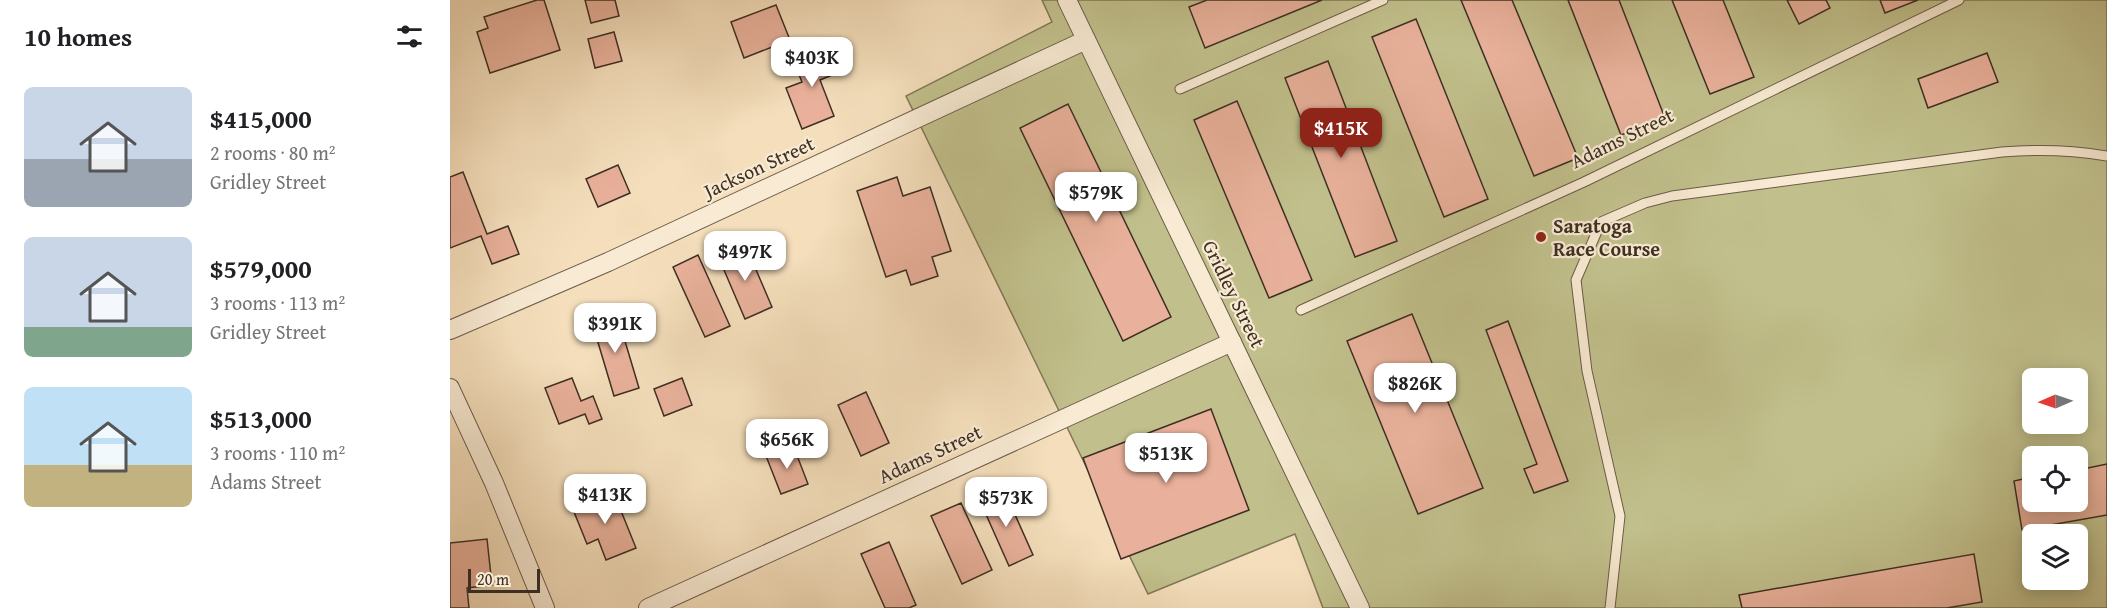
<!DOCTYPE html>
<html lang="en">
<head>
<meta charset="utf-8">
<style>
  :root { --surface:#fff; --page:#f2f2f2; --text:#202124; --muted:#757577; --accent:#8f2418 }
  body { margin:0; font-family:"Gentium Book Plus",serif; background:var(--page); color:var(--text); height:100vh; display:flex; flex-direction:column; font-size:22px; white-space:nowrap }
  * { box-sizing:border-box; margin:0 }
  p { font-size:20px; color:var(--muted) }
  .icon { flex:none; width:33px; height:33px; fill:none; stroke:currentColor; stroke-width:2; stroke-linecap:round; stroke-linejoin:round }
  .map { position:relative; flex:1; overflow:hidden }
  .details { display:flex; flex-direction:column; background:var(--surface); width:450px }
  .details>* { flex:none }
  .needle { width:39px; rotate:268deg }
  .tools { position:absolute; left:1572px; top:368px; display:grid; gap:12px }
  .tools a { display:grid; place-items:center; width:66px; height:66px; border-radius:9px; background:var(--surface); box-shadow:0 3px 15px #0003; font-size:30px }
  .scale { position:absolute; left:18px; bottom:15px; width:72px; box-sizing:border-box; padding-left:6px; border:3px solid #3e2f23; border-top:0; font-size:16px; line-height:21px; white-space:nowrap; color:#3e2f23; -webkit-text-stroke:4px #f8ead3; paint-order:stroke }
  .price { position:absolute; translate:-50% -51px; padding:0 14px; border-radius:12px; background:#fff; color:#222; font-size:20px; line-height:39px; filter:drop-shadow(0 2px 3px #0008) }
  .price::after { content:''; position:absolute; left:50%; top:36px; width:18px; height:14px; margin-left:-9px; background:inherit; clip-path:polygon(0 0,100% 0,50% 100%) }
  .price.current { background:var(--accent); color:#fff }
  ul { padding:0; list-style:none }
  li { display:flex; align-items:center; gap:18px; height:150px; padding:0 24px }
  li span { display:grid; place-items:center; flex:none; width:168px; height:120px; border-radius:9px; color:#555 }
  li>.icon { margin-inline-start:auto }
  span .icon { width:72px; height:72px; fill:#fffc; stroke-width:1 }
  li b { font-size:26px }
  h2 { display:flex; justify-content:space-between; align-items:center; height:72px; padding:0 24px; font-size:26px }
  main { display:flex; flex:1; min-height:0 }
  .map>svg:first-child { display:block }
</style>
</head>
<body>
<main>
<section class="details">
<h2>10 homes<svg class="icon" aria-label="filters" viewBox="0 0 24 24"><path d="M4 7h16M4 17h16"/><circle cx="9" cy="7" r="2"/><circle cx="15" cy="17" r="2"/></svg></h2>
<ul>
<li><span style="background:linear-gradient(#c9d6e8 60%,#9aa5b1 0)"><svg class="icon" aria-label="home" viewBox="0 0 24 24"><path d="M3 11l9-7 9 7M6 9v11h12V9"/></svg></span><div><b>$415,000</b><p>2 rooms · 80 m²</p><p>Gridley Street</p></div></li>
<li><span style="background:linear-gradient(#c9d6e8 75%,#7fa58c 0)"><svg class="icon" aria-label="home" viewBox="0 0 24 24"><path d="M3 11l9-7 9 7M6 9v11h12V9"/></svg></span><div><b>$579,000</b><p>3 rooms · 113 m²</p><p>Gridley Street</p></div></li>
<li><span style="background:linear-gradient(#bfe0f5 65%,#c2b280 0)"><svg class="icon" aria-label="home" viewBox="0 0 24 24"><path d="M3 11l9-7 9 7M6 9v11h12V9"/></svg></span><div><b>$513,000</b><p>3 rooms · 110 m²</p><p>Adams Street</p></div></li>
</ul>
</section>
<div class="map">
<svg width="1657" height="608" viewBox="0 0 1657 608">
  <rect width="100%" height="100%" fill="#f4debb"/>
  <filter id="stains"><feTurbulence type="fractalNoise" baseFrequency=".00333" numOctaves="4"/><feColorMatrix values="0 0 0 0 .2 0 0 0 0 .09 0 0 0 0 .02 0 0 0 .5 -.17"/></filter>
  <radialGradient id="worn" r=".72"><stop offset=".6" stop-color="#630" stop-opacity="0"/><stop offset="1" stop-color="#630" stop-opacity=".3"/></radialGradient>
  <!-- green -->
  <path fill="#c1c08c" stroke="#807858" stroke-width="1.5" fill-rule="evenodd" d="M592,0H1657V608H873L845,534L698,594L456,96L602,22ZM1582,378H1628V423H1582ZM1582,456H1628V501H1582ZM1582,534H1628V579H1582Z"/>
  <!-- building -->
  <g fill="#e9b19b" stroke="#3e2f23" stroke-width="1.5">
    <path d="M87,0H94L110,50L40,73L27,32L38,28L34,17Z"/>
    <path d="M135,0H165L169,16L141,23Z"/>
    <path d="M757,0H872L755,48L739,7Z"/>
    <path d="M1011,0H1062L1128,158L1084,176Z"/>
    <path d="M1118,0H1169L1215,118L1171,135Z"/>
    <path d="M1222,0H1273L1304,77L1260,94Z"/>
    <path d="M1337,0H1376L1380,8L1349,24Z"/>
    <path d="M1430,0H1468L1435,13Z"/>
    <path d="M326,5L340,40L294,58L281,22Z"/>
    <path d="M966,19L1038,199L994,217L922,37Z"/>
    <path d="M164,32L172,61L145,68L138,39Z"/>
    <path d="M377,46L387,73L370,80L384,116L352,129L336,88L352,82L343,60Z"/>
    <path d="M1537,53L1548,82L1478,108L1468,79Z"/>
    <path d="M878,61L947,241L905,257L835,78Z"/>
    <path d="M787,101L862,280L819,298L744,120Z"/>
    <path d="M618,104L721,317L673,341L570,128Z"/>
    <path d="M168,165L180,193L148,207L136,179Z"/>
    <path d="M13,172L37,234L58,226L69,254L42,264L31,236L0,248V177Z"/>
    <path d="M447,177L453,196L480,187L501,251L482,257L488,276L461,285L456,270L436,277L407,191Z"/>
    <path d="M295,244L322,307L295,319L268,256Z"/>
    <path d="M248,255L280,326L255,337L223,267Z"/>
    <path d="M166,311L189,388L164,396L141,319Z"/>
    <path d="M962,314L1033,488L968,514L897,341Z"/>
    <path d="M1058,321L1118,481L1084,493L1074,469L1087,464L1036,330Z"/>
    <path d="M122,378L131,401L143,396L152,419L139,424L135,414L109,424L95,388Z"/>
    <path d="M232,378L242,405L214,416L204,389Z"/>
    <path d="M416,392L439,443L411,456L388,405Z"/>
    <path d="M761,409L799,510L671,559L633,458Z"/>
    <path d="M343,445L358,484L331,494L316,456Z"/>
    <path d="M1657,464V515L1572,530L1564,481L1582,477V501H1628V470Z"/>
    <path d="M554,490L583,555L559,566L530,501Z"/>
    <path d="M163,491L186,548L156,560L148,539L137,544L122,507Z"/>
    <path d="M511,503L542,570L512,584L481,516Z"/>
    <path d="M37,539L42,585L17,588L19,608H0V543Z"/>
    <path d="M439,542L466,605L459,608H435L411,554Z"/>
    <path d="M1524,554L1532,602L1497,608H1292L1289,595Z"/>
  </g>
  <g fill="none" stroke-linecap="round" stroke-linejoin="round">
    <!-- service casing -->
    <g stroke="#6c5b49" stroke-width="11">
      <g id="service">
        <path d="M730,89L933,0"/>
        <path d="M851,310L1134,182L1509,0"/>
        <path d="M1160,608L1170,516L1137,371L1126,280L1151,222L1195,203L1222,196L1552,152C1588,149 1621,150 1657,156"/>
      </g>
    </g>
    <!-- minor casing -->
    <g stroke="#6c5b49" stroke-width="20">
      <g id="minor">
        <path d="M617,0L910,608"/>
        <path d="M0,330L158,262L636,40"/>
        <path d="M0,388L44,483L95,608"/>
        <path d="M198,608L782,342"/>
      </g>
    </g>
    <!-- service -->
    <use href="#service" stroke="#f8ead3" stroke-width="9"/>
    <!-- minor -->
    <use href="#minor" stroke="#f8ead3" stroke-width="18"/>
  </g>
  <!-- markers -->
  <circle fill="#8f2418" stroke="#f8ead3" stroke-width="2" cx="1091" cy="237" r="6"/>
  <g text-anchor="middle" stroke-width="4.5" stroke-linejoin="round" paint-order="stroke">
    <!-- street labels -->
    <g font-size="20" fill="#3e2f23" stroke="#f8ead3">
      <text transform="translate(1172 138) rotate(-26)" y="7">Adams Street</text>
      <text transform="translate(309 167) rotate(-25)" y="7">Jackson Street</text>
      <text transform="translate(784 294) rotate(64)" y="7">Gridley Street</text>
      <text transform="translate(480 454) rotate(-25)" y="7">Adams Street</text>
    </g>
    <!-- poi labels -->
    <g font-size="20" font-weight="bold" fill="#3e2f23" stroke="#f8ead3" text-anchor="start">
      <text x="1103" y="233">Saratoga<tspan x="1103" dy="23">Race Course</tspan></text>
    </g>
  </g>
  <rect width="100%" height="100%" filter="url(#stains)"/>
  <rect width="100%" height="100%" fill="url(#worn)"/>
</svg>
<div class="tools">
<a><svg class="needle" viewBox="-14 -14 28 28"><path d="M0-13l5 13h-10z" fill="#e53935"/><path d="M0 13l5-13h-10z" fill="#757577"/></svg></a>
<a><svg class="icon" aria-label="locate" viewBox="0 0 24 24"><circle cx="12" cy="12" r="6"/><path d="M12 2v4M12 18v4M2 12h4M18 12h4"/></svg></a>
<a><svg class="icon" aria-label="layers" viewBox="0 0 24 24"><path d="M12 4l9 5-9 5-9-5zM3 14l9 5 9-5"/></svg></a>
</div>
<div class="scale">20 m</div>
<b class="price" style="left:362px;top:88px">$403K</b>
<b class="price current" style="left:891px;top:159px">$415K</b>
<b class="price" style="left:646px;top:223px">$579K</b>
<b class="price" style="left:295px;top:282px">$497K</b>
<b class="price" style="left:165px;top:354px">$391K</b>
<b class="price" style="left:965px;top:414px">$826K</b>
<b class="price" style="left:337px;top:470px">$656K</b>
<b class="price" style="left:716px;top:484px">$513K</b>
<b class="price" style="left:155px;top:525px">$413K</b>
<b class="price" style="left:556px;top:528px">$573K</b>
</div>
</main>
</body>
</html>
